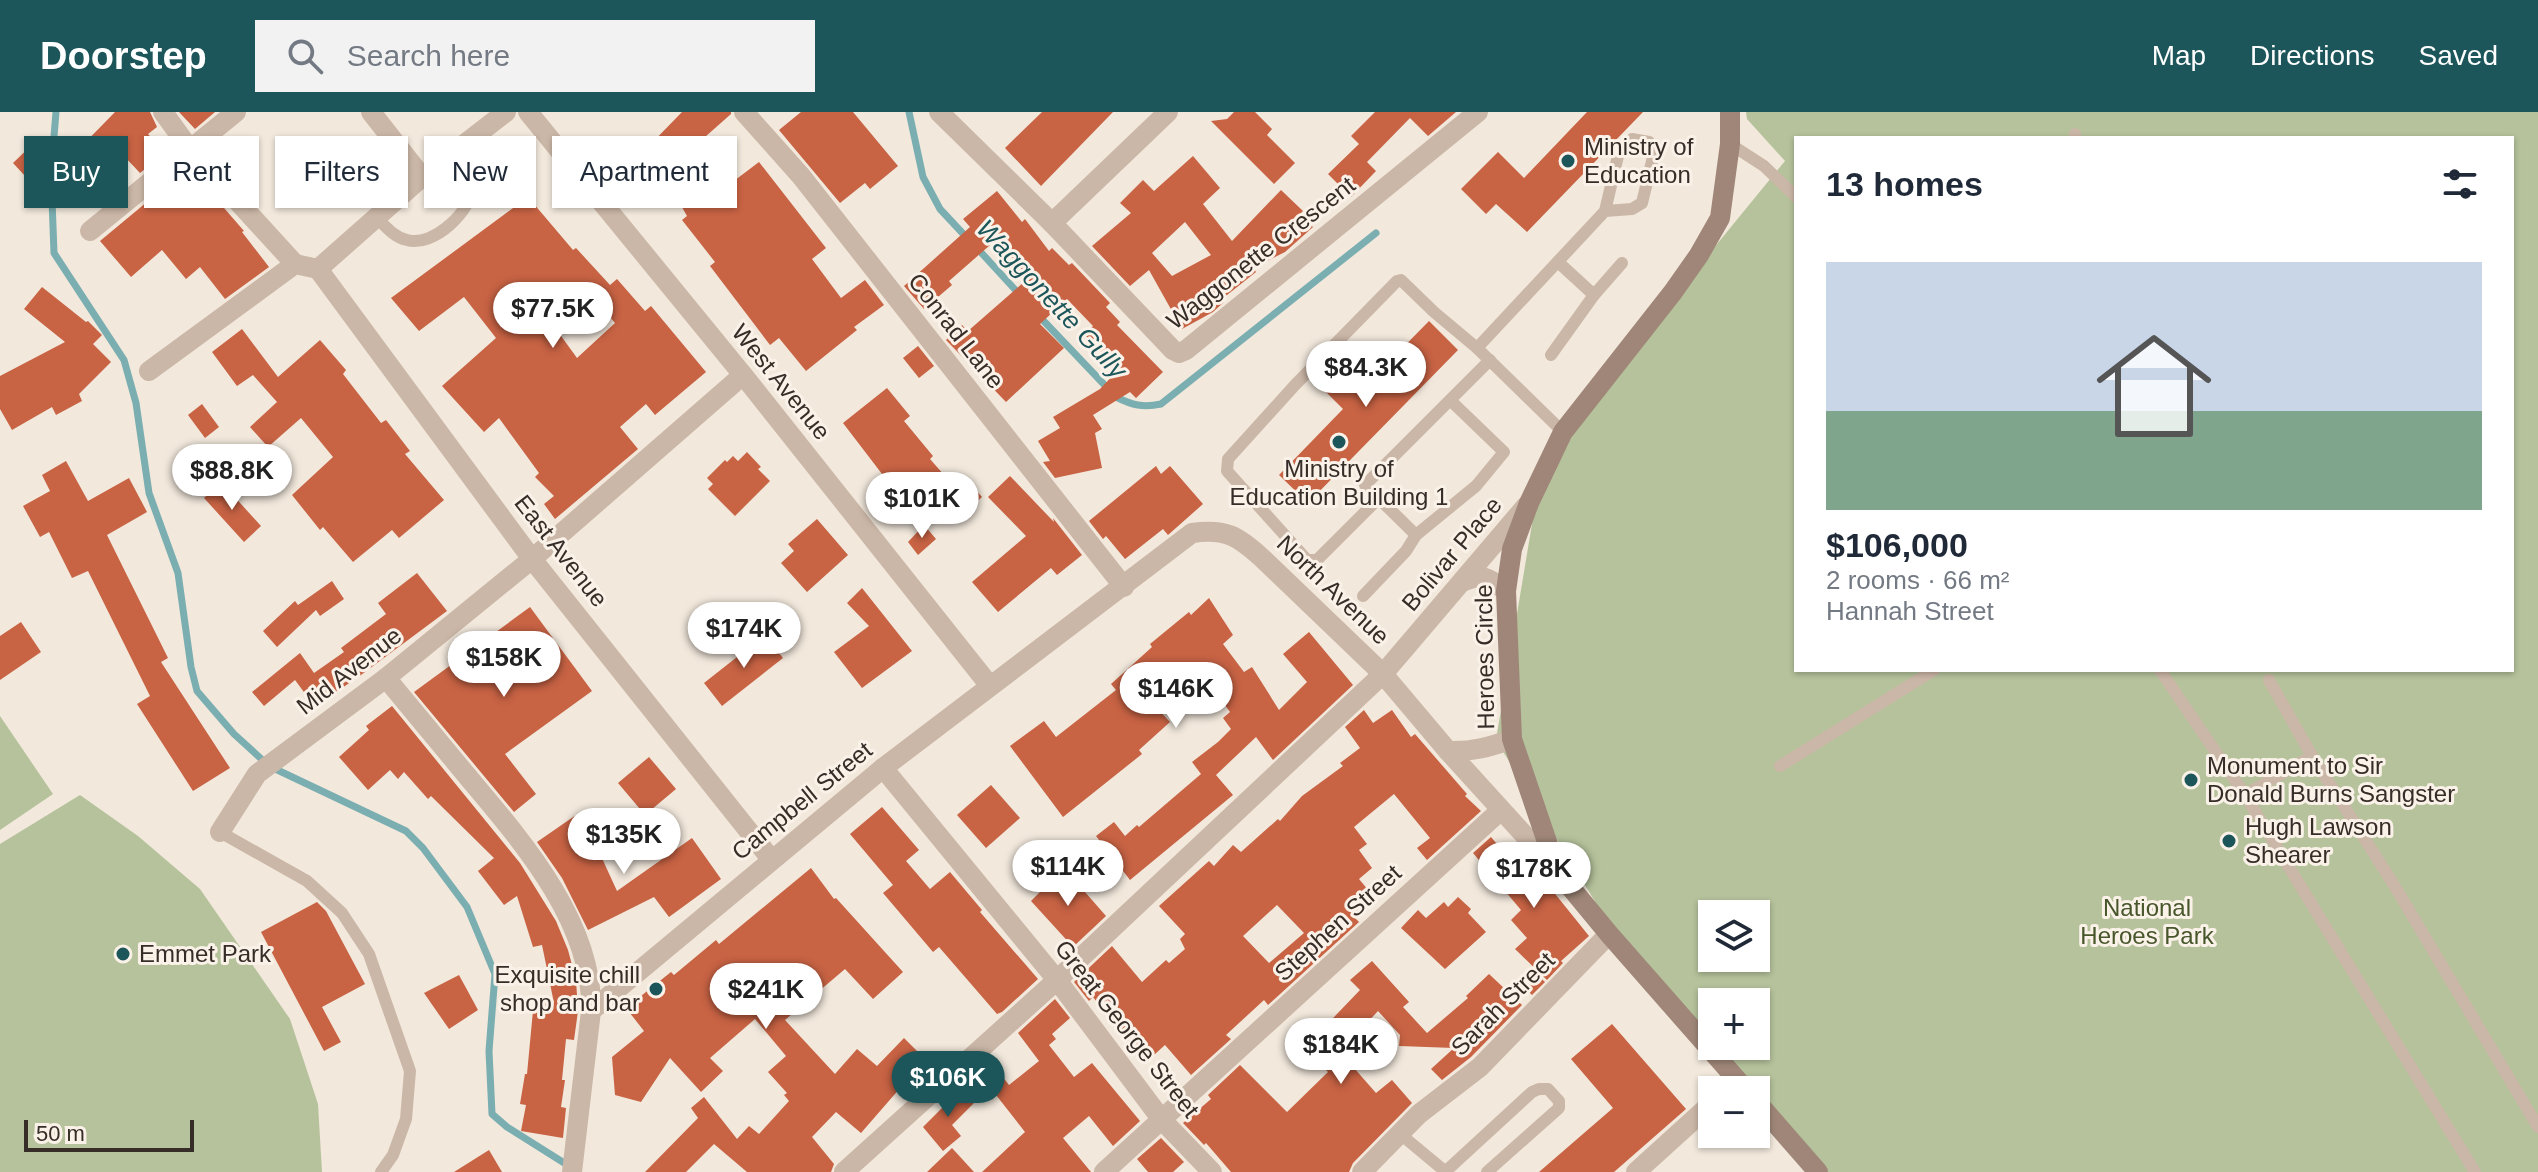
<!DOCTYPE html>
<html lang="en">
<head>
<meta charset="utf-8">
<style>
  :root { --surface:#fff; --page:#f2f2f3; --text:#1f2937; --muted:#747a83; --line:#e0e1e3; --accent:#1c565a }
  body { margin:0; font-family:Helvetica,sans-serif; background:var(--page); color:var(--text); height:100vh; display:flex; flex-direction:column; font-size:30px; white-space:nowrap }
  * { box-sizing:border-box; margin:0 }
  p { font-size:26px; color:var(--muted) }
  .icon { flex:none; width:44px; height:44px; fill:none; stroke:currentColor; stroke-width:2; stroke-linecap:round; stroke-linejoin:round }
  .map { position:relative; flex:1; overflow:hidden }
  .sheet { position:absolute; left:1794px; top:24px; width:720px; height:536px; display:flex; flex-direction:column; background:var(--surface); border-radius:0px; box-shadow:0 2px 6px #0004 }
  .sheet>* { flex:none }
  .guide { position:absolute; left:24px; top:24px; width:760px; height:72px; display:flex; gap:16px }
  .tools { position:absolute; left:1698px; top:788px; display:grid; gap:16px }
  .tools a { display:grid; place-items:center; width:72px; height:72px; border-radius:0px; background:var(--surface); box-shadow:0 2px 6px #0004; font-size:40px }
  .scale { position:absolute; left:24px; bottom:20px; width:170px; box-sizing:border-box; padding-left:8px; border:4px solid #372d28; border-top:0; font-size:22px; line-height:28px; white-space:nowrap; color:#372d28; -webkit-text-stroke:6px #faf2e8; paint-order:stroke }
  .price { position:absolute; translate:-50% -68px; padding:0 18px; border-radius:28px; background:#fff; color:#222; font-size:26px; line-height:52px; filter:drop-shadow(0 2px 4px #0008) }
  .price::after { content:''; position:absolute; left:50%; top:48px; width:24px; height:18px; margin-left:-12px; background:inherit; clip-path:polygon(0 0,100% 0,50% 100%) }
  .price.selected { background:var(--accent); color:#fff }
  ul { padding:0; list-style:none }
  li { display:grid; align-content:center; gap:16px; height:424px; padding:0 32px }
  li+li { border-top:2px solid var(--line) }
  li span { display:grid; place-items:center; height:248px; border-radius:0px; color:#555 }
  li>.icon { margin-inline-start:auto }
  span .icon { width:144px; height:144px; fill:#fffc; stroke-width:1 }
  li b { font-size:34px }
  h2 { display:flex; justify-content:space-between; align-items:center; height:96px; padding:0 32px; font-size:34px }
  .tag { padding:0 28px; border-radius:0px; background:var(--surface); box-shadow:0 2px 6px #0004; font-size:28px; line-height:72px }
  .tag.selected { background:var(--accent); color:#fff }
  header { display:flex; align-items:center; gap:48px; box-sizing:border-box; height:112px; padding:0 40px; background:var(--accent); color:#fff }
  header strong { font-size:38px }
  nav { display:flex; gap:44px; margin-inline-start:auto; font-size:28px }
  .search { width:560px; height:72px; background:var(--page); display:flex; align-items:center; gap:20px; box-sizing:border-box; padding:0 28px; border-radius:0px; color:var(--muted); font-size:30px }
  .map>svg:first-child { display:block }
</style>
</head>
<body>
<header>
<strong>Doorstep</strong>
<div class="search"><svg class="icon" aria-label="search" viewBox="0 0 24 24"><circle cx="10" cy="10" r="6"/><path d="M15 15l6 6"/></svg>Search here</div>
<nav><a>Map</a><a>Directions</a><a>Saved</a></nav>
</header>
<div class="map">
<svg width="2538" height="1060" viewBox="0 0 2538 1060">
  <rect width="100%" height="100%" fill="#f2e8dc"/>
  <!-- green -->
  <g fill="#b5c29b" fill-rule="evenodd">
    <path d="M1746,0H2538V1060H1816L1756,989V978H1747L1615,822L1496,628L1534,400L1591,286L1785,49L1747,7ZM1796,26H2512V558H1796ZM1712,802H1756V846H1712ZM1712,890H1756V934H1712Z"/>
    <path d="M0,604L53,682L0,718Z"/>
    <path d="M80,683L138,724L200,777L290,907L318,992L322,1060H0V732Z"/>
  </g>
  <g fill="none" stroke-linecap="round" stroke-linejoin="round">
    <!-- stream -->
    <g stroke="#7aaeb0" stroke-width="7">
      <path d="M56,0L51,61L54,141L124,248L136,291L149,381L178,461L191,555L197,579L234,622L269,654L406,719L423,736L467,795L495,862L489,939L492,1002L507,1015L569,1054"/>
      <path d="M909,0L923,65L940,97L968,127"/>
      <path d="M977,136L1020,183"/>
      <path d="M1039,204L1116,285C1132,293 1143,296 1161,292L1376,121"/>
    </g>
  </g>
  <!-- building -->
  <g fill="#c86344" fill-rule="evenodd">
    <path d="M115,0H150L157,15L148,22L165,41L140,61L124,44L99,70L72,44Z"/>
    <path d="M179,0H215L195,17Z"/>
    <path d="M682,0H731V2L688,40L714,84L759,50L826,136L812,147L841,186L865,168L884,193L854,215L857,218L806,259L779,226L770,233L710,154L715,150L682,108L687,104L661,58L666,55L647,36Z"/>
    <path d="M801,0H853L898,54L870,77L865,71L840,91L779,18Z"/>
    <path d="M1042,0H1113L1041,74L1005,36Z"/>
    <path d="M1234,0H1255L1272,17L1267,23L1295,51L1274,72L1211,9L1227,7Z"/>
    <path d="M1375,0H1456L1428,24L1410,6L1367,50L1376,59L1351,85L1328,62L1359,32L1351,24Z"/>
    <path d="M1587,0H1643L1527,120L1496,92L1486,102L1461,77L1498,40L1524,66Z"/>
    <path d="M38,27L50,41L25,64L13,51Z"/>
    <path d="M1193,44L1220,76L1203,92L1232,129L1281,78L1303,99L1300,102L1313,115L1285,140L1253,156L1256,160L1222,187L1224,190L1213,200L1182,217L1149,158L1130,174L1092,134L1131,101L1120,91L1143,68L1154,79ZM1185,110L1211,143L1172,164L1152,141Z"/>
    <path d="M192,59L244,119L242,120L269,155L225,187L200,155L186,167L162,138L131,165L100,129L183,60L187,64Z"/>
    <path d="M997,79L1022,110L1025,107L1049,139L1052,136L1069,153L1072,151L1110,191L1106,195L1120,210L1117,213L1163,260L1136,286L1130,280L1093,303L1102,317L1095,321L1102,356L1055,366L1043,350L1050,349L1038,329L1060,316L1053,305L1100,277L1118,258L1084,222L1093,214L1067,187L1040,212L1064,236L1006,290L946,228L962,213L968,219L1025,169L1022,166L1025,162L997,127L949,169L952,173L924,197L904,174L970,115L963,107Z"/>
    <path d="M528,85L573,138L576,136L610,173L617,167L645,199L651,194L706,260L655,303L646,292L620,315L638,337L555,407L544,392L554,384L535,365L539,361L499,306L484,320L442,274L496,226L464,185L419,219L391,186ZM587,178L615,211L577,246L551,210Z"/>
    <path d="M42,175L86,210L88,209L102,223L93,232L111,250L79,282L82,289L56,303L52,295L12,318L0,297V264L65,230L24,197Z"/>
    <path d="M1429,209L1458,238L1308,391L1279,363L1343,297L1321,275L1345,251L1367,272Z"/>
    <path d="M242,217L278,265L320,228L346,258L343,262L381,311L386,308L410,339L405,342L444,388L399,426L392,418L353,450L323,415L320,418L292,383L333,345L301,306L268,335L250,315L277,290L253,263L237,274L212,240Z"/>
    <path d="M918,234L934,254L919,266L903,246Z"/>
    <path d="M887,276L910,304L904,309L933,344L930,347L959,380L969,370L982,385L966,399L964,396L948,410L919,380L905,392L843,311Z"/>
    <path d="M202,292L219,315L205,326L188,303Z"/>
    <path d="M747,340L761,355L758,357L770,369L735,404L708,377L713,372L707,366L725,348L727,350L733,344L738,349Z"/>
    <path d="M66,349L88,389L129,366L147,400L107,423L168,546L161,550L230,656L193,679L137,592L150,584L88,459L72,466L49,420L40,425L23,394L50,379L42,363Z"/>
    <path d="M1156,354L1161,362L1170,354L1203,392L1168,423L1163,417L1125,447L1106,424L1103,427L1089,409Z"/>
    <path d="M1010,364L1054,410L1053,406L1082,443L1057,463L1051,456L998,500L972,470L1026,424L988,385Z"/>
    <path d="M221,370L261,414L244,430L204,386Z"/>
    <path d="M817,407L848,443L807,480L781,451L794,439L788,432Z"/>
    <path d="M924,413L936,427L918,443L908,430Z"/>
    <path d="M417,461L447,499L361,563L326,587L324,583L312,591L295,568L264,594L252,580L300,541L314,561L344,540L341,536L386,502L378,491Z"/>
    <path d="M332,469L344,487L320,504L316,498L277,535L263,519L295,489L298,493Z"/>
    <path d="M862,476L912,539L862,576L834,540L869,514L847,491Z"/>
    <path d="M1209,486L1233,523L1223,532L1244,560L1252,555L1279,598L1307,570L1283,542L1309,520L1353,573L1273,648L1256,625L1216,663L1233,683L1130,768L1096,724L1114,710L1125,724L1137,713L1139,715L1201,662L1192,650L1218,630L1231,617L1223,606L1230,600L1198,556L1155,594L1170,610L1139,638L1142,642L1063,705L1010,634L1044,609L1056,625L1116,578L1111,572L1152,535L1150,532L1189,500L1191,503Z"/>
    <path d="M530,495L592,579L505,642L536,682L514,700L414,580Z"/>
    <path d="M21,510L41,540L0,568V524Z"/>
    <path d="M765,523L783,546L722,594L704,571Z"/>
    <path d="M392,594L520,751L556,809L568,838L576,868L578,899L574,928L566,927L562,968H565L561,995L566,996L563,1026L521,1019L526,993L520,992L525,962H527L534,888L554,891L542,833L533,835L517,784L504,793L478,759L494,746L431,684L428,687L404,660L398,667L390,658L368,678L339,645L369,618L366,614Z"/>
    <path d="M1364,598L1373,611L1392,598L1411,625L1415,622L1467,682L1465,684L1481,699L1427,748L1417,736L1430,726L1394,682L1354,715L1367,732L1359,738L1372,756L1359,767L1369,779L1354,792L1361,800L1355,806L1359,810L1268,893L1264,888L1226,923L1231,927L1191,963L1165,933L1145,951L1093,885L1089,889L1074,870L1112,834L1142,870L1166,848L1169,851L1185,837L1180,827L1185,822L1159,794L1209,749L1214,754L1233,733L1241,740L1278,707L1280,709L1302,684L1343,654L1340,651L1360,636L1345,615ZM1277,793L1304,821L1269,851L1243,824Z"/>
    <path d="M649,645L676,677L645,703L618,671Z"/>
    <path d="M991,673L1020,706L986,736L957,703Z"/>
    <path d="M882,695L919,738L906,749L930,777L950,760L982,798L980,800L1038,867L1002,900L997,902L939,835L933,840L883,781L893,773L850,722Z"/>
    <path d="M576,703L595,731L617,779L692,726L721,767L669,805L654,785L588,818L562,766L537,730Z"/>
    <path d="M1491,725L1508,745L1519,737L1589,824L1561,849L1563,851L1547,868L1515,837L1527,826L1511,808L1521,798L1473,741Z"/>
    <path d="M811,756L834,787L836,786L903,860L873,887L845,857L785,908L835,962L857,937L877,954L904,926L925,947L899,974L901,975L861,1021L836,1000L812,1025L834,1052L831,1060H747L714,1032L686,1060H645L698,1006L691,996L704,985L737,1027L749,1014L759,1022L789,989L784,983L787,981L768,960L786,944L755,907L710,946L723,959L701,980L670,946L641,990L615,983L612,945L644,919L626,896L671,860L674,863L716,828L719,832Z"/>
    <path d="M1064,756L1106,804L1073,835L1031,789Z"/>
    <path d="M1458,785L1471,797L1468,801L1486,820L1445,857L1401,816L1418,798L1426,806L1444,790L1448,795Z"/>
    <path d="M317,790L326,799L365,872L322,895L341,930L324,939L261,820Z"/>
    <path d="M1372,849L1409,890L1403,895L1427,921L1468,886L1466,884L1489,862L1522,893L1471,945L1442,968L1431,957L1454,936L1399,934L1400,923L1378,899L1340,940L1376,981L1392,968L1412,991L1353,1051L1349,1060H1231L1206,1031L1204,1033L1183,1011L1211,987L1208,983L1240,953L1287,1000L1328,960L1314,945L1321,939L1312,928L1360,878L1350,868Z"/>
    <path d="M1535,861L1545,870L1532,883L1523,874Z"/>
    <path d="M459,863L478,898L449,917L424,881Z"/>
    <path d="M1055,887L1070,906L1052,922L1056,927L1049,933L1074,965L1092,951L1140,1009L1113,1034L1089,1004L1063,1026L1091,1060H982L1025,1020L989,974L1002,964L1009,973L1039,949L1018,921Z"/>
    <path d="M1612,912L1686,997L1614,1060H1539L1613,996L1571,947Z"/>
    <path d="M958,975L974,991L952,1013L961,1024L943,1039L923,1015L946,992L943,989Z"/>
    <path d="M1161,1026L1184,1050L1173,1060H1148L1137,1047Z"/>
    <path d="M952,1036L974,1060H927Z"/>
    <path d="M489,1038L502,1060H454Z"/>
  </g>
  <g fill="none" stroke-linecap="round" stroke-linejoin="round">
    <!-- service -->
    <g stroke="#cbb7a7" stroke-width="12">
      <path d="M2075,26V22"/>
      <path d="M1730,32L1764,54L1796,85"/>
      <path d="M377,106C386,115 394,125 407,128C433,136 473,98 473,73C472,59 463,50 455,40"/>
      <path d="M1558,150L1594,183"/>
      <path d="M1551,243L1594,183L1622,151"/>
      <path d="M1450,288L1504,340L1476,374L1416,423L1365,373L1490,248"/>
      <path d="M1563,320L1477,236L1605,99L1618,44L1632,27L1649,30L1653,45L1642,91L1632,97L1605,99"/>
      <path d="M1379,386L1317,448H1307L1227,359L1228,347L1295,273L1397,169L1401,168L1434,200L1477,236"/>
      <path d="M1363,484L1406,439L1416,423"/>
      <path d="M2160,558L2245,683L2475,1060"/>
      <path d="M2269,568L2312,644L2394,773L2538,1015"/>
      <path d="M1780,654L1934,558"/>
      <path d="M2245,683L2312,644"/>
      <path d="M220,720L307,769L342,801L369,842L410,959L406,1007L393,1043L381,1060"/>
      <path d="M1399,1021L1446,1060"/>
      <path d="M1445,1060L1532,980L1539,977H1548L1559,989V996L1487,1060"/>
    </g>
    <!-- minor -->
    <g stroke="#cbb7a7" stroke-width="20">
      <path d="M163,0L189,36L295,152"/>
      <path d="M371,0L422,65"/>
      <path d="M528,0L743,263L990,574"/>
      <path d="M744,0L801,64L1124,475"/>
      <path d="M939,0L1052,111L1173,238L1179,241L1186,238L1478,0"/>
      <path d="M1052,111L1168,0"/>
      <path d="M90,119L236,0"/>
      <path d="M318,157L532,447L771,747"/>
      <path d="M318,157L422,65L506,0"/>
      <path d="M149,259L295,152L318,157"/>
      <path d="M1462,470C1483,461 1488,465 1506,479"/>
      <path d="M386,566C413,599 441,632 468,665C521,728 594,811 591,899"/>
      <path d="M1448,639C1472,640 1490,635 1512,627"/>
      <path d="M883,656L1057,868L1162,1008L1212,1060"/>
      <path d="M220,720L257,662L386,566L532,447L743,263"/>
      <path d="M572,1060L591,899L883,656L1192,421C1225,416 1238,424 1262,446L1383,562L1448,639L1557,759"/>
      <path d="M844,1060L1057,868L1383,562L1526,394"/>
      <path d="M1104,1060L1501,698"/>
      <path d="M1362,1060L1419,1002L1480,955L1609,822"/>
      <path d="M1636,1060L1712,991"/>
    </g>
    <!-- secondary -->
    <g stroke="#9f8678" stroke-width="20">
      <path d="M1730,0V32L1720,106L1699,143L1673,180L1563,320L1529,391L1512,437L1506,479L1512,627L1557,759L1609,822L1746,978"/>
      <path d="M1756,989L1818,1060"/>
    </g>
  </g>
  <!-- markers -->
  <g fill="#1c565a" stroke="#faf2e8" stroke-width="3">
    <circle cx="1568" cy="49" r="8"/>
    <circle cx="1339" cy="330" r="8"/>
    <circle cx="2191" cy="668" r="8"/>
    <circle cx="2229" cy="729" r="8"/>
    <circle cx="123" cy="842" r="8"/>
    <circle cx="656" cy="877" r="8"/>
  </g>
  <g text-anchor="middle" stroke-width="6" stroke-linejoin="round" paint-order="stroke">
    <!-- poi labels -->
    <g font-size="24" fill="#372d28" stroke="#faf2e8" text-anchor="start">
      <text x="1584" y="43">Ministry of<tspan x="1584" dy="28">Education</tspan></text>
      <text x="1339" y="365" text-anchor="middle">Ministry of<tspan x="1339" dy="28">Education Building 1</tspan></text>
      <text x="2207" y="662">Monument to Sir<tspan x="2207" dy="28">Donald Burns Sangster</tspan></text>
      <text x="2245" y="723">Hugh Lawson<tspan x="2245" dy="28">Shearer</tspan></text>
      <text x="139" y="850">Emmet Park</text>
      <text x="640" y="871" text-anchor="end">Exquisite chill<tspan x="640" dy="28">shop and bar</tspan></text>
    </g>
    <!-- street labels -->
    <g font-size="24" fill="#372d28" stroke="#faf2e8">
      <text transform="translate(1261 141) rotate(-38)" y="8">Waggonette Crescent</text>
      <text transform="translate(956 219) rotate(52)" y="8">Conrad Lane</text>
      <text transform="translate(781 270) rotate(51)" y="8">West Avenue</text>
      <text transform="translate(561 439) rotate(52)" y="8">East Avenue</text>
      <text transform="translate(1452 442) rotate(-50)" y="8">Bolivar Place</text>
      <text transform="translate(1333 478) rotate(44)" y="8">North Avenue</text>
      <text transform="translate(1485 545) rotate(-91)" y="8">Heroes Circle</text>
      <text transform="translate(349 559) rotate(-38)" y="8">Mid Avenue</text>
      <text transform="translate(802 689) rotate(-39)" y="8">Campbell Street</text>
      <text transform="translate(1338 811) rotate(-42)" y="8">Stephen Street</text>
      <text transform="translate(1503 892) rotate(-45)" y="8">Sarah Street</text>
      <text transform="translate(1127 917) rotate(52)" y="8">Great George Street</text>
    </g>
    <!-- park labels -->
    <g font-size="24" fill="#47562b" stroke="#faf2e8">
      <text x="2147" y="804">National<tspan x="2147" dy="28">Heroes Park</tspan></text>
    </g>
    <!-- water labels -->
    <g font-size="26" font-style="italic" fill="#1c565a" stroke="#faf2e8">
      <text transform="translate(1052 187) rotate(47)" y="9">Waggonette Gully</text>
    </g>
  </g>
</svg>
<div class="tools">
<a><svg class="icon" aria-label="layers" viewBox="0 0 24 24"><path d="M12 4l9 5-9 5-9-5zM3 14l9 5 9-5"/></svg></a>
<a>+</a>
<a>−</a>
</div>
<div class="scale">50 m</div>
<b class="price" style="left:553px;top:238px">$77.5K</b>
<b class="price" style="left:1366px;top:297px">$84.3K</b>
<b class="price" style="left:232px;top:400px">$88.8K</b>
<b class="price" style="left:922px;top:428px">$101K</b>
<b class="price" style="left:744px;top:558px">$174K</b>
<b class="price" style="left:504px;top:587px">$158K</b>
<b class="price" style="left:1176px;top:618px">$146K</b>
<b class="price" style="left:624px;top:764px">$135K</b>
<b class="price" style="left:1068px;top:796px">$114K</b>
<b class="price" style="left:1534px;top:798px">$178K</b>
<b class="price" style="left:766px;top:919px">$241K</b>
<b class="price" style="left:1341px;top:974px">$184K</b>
<b class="price selected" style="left:948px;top:1007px">$106K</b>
<div class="guide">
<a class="tag selected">Buy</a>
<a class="tag">Rent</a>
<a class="tag">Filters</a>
<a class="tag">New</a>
<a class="tag">Apartment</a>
</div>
<section class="sheet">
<h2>13 homes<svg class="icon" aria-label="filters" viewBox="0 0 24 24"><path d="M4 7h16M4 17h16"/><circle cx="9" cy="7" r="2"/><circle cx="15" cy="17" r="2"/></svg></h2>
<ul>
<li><span style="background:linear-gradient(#c9d6e8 60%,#7fa58c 0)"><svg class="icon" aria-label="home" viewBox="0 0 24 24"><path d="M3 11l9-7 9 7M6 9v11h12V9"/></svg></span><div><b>$106,000</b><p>2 rooms · 66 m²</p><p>Hannah Street</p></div></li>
</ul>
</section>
</div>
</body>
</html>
